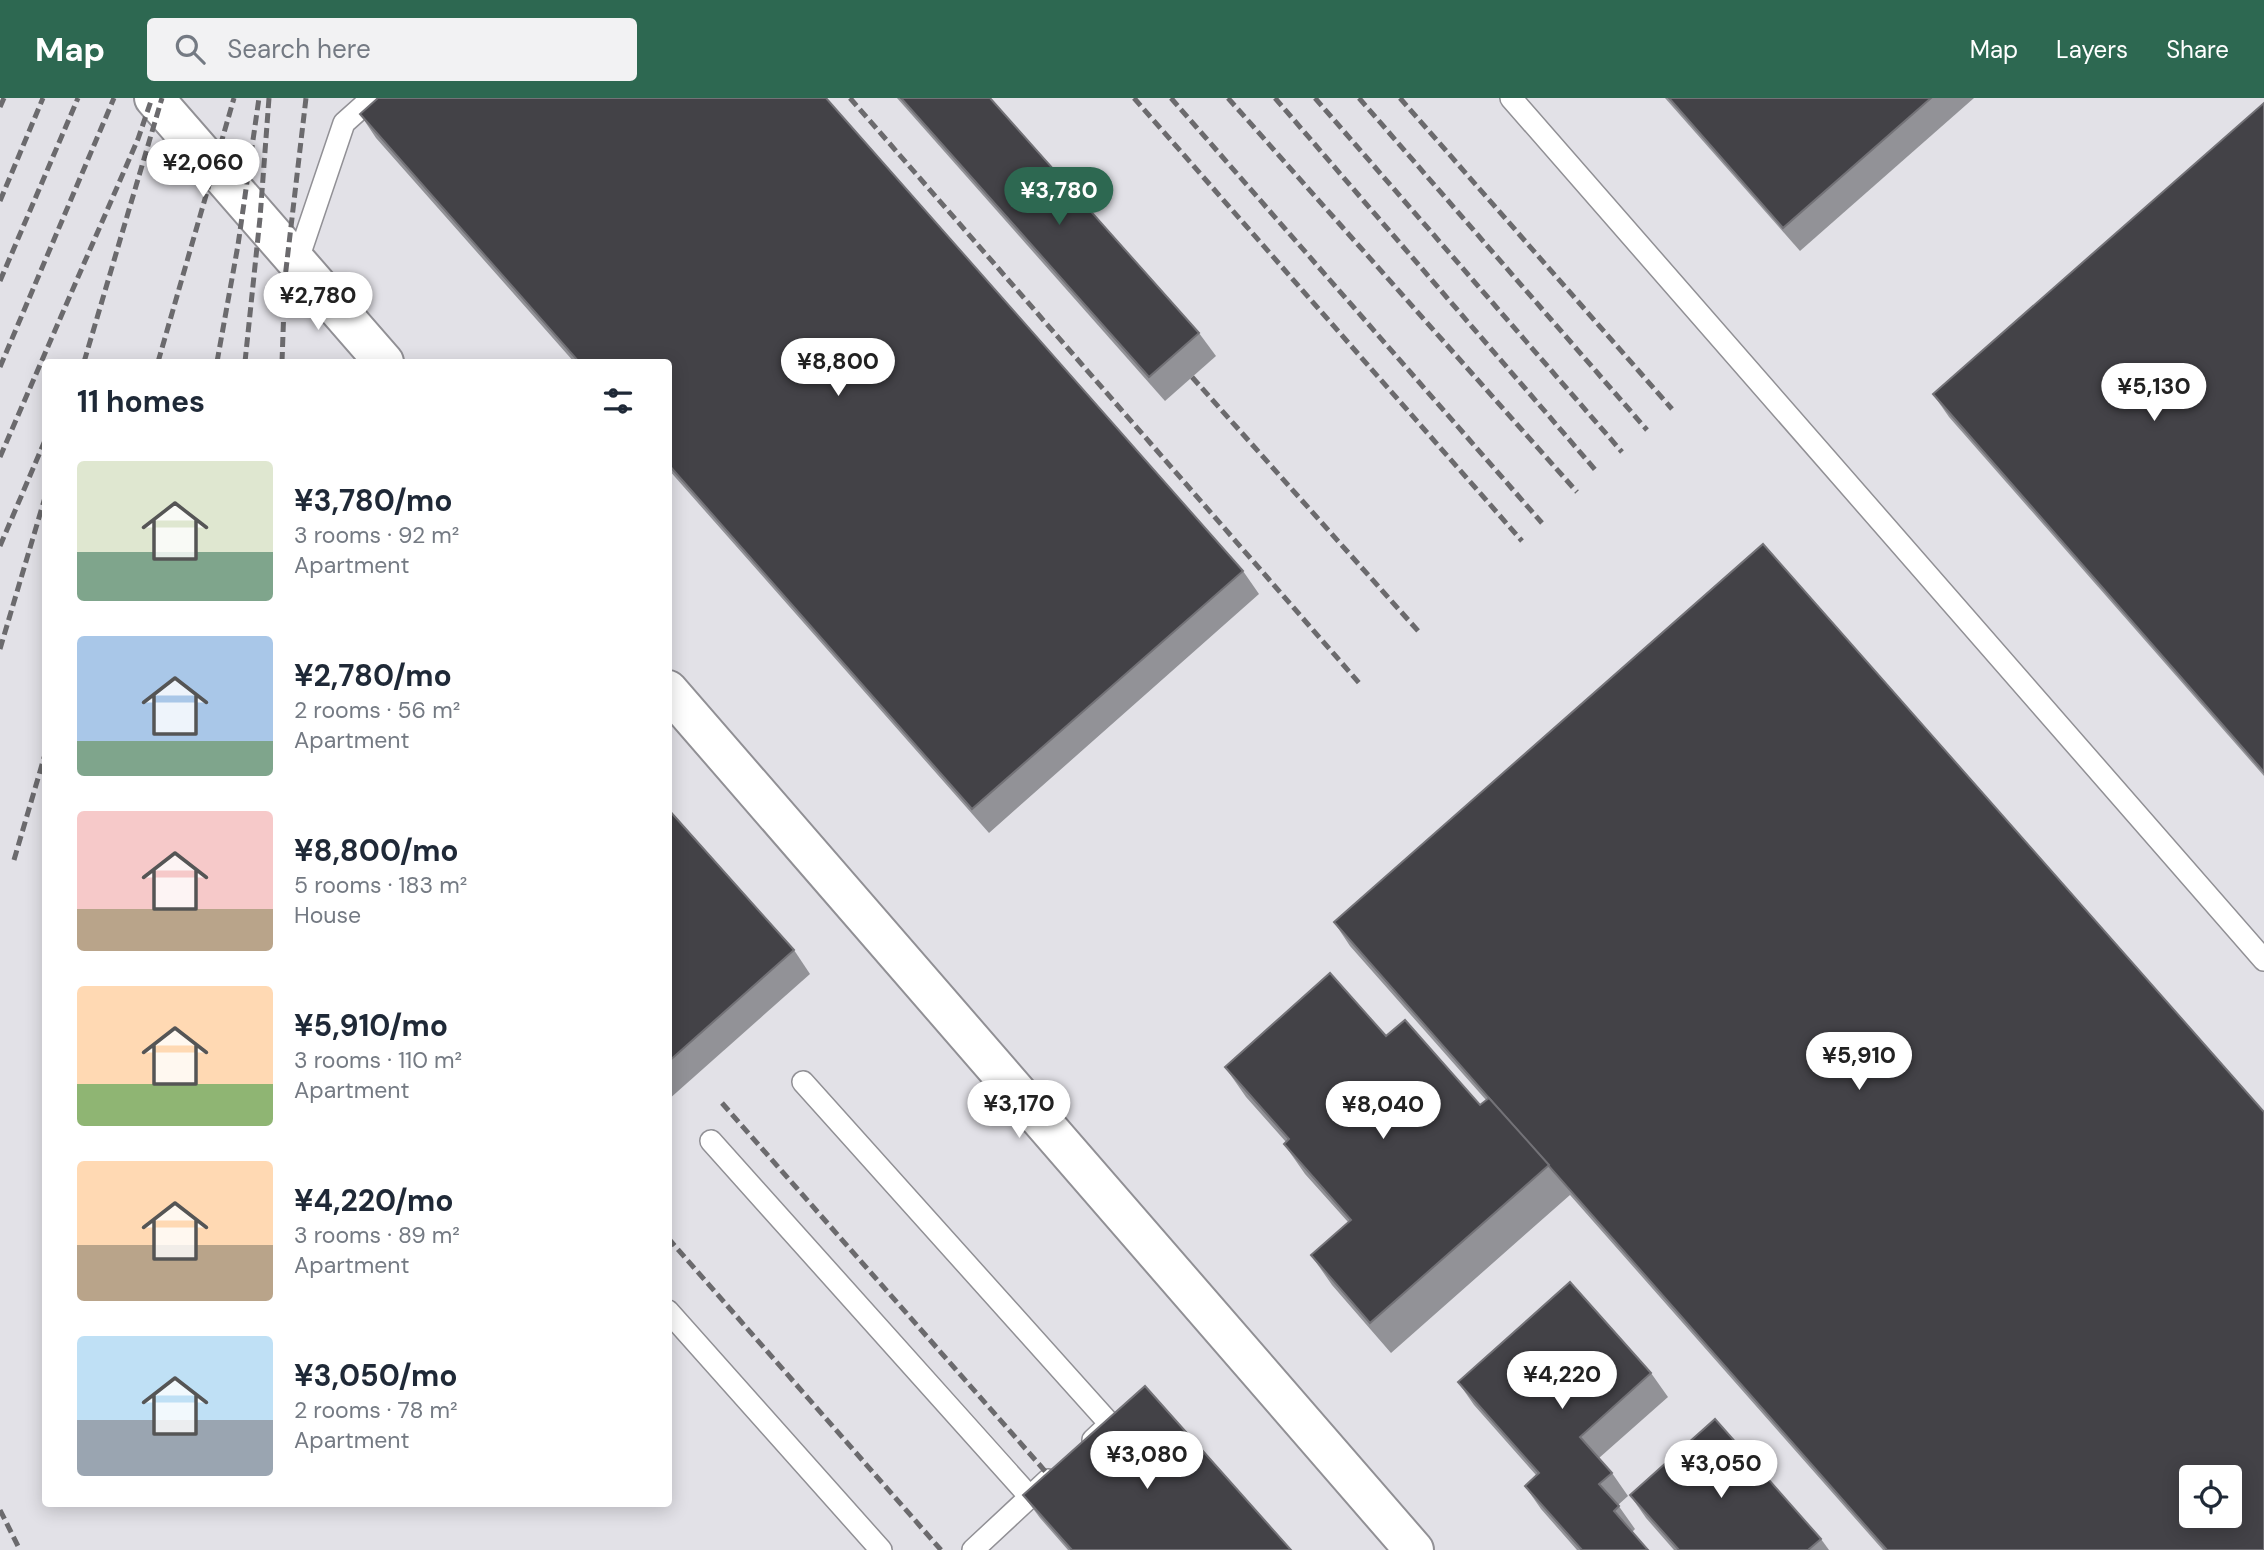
<!DOCTYPE html>
<html lang="en">
<head>
<meta charset="utf-8">
<style>
  :root { --surface:#fff; --page:#f2f2f3; --text:#1f2937; --muted:#747a83; --accent:#2d6851 }
  body { margin:0; font-family:"DM Sans",sans-serif; background:var(--page); color:var(--text); height:100vh; display:flex; flex-direction:column; font-size:26px; white-space:nowrap }
  * { box-sizing:border-box; margin:0 }
  p { font-size:23px; color:var(--muted) }
  .icon { flex:none; width:38px; height:38px; fill:none; stroke:currentColor; stroke-width:2; stroke-linecap:round; stroke-linejoin:round }
  .map { position:relative; flex:1; overflow:hidden }
  .drawer { position:absolute; left:42px; top:261px; width:630px; height:1148px; display:flex; flex-direction:column; background:var(--surface); border-radius:7px; box-shadow:0 4px 18px #0003 }
  .drawer>* { flex:none }
  .buttons { position:absolute; left:2179px; top:1367px; display:grid; gap:14px }
  .buttons a { display:grid; place-items:center; width:63px; height:63px; border-radius:7px; background:var(--surface); box-shadow:0 4px 18px #0003; font-size:35px }
  .price { position:absolute; translate:-50% -60px; padding:0 16px; border-radius:24px; background:#fff; color:#222; font-size:23px; line-height:46px; filter:drop-shadow(0 2px 4px #0008) }
  .price::after { content:''; position:absolute; left:50%; top:42px; width:21px; height:16px; margin-left:-10px; background:inherit; clip-path:polygon(0 0,100% 0,50% 100%) }
  .price.on { background:var(--accent); color:#fff }
  ul { padding:0; list-style:none }
  li { display:flex; align-items:center; gap:21px; height:175px; padding:0 35px }
  li span { display:grid; place-items:center; flex:none; width:196px; height:140px; border-radius:7px; color:#555 }
  li>.icon { margin-inline-start:auto }
  span .icon { width:84px; height:84px; fill:#fffc; stroke-width:1 }
  li b { font-size:30px }
  h2 { display:flex; justify-content:space-between; align-items:center; height:84px; padding:0 35px; font-size:30px }
  header { display:flex; align-items:center; gap:42px; box-sizing:border-box; height:98px; padding:0 35px; background:var(--accent); color:#fff }
  header strong { font-size:33px }
  nav { display:flex; gap:38px; margin-inline-start:auto; font-size:24px }
  .search { width:490px; height:63px; background:var(--page); display:flex; align-items:center; gap:18px; box-sizing:border-box; padding:0 24px; border-radius:7px; color:var(--muted); font-size:26px }
  .map>svg:first-child { display:block }
</style>
</head>
<body>
<header>
<strong>Map</strong>
<div class="search"><svg class="icon" aria-label="search" viewBox="0 0 24 24"><circle cx="10" cy="10" r="6"/><path d="M15 15l6 6"/></svg>Search here</div>
<nav><a>Map</a><a>Layers</a><a>Share</a></nav>
</header>
<div class="map">
<svg width="2264" height="1452" viewBox="0 0 2264 1452">
  <rect width="100%" height="100%" fill="#e2e1e7"/>
  <g fill="none" stroke-linecap="round" stroke-linejoin="round">
    <!-- service casing -->
    <g stroke="#919095" stroke-width="24">
      <g id="service">
        <path d="M1511,0L2264,862"/>
        <path d="M297,164L344,25L372,0"/>
        <path d="M803,984L1110,1326L1093,1342"/>
        <path d="M711,1043L1030,1399"/>
        <path d="M668,1213L881,1452"/>
        <path d="M973,1452L1048,1382"/>
      </g>
    </g>
    <!-- minor casing -->
    <g stroke="#919095" stroke-width="42">
      <g id="minor">
        <path d="M154,0L384,264"/>
        <path d="M668,592L1414,1452"/>
      </g>
    </g>
    <!-- service -->
    <use href="#service" stroke="#fff" stroke-width="21"/>
    <!-- minor -->
    <use href="#minor" stroke="#fff" stroke-width="38"/>
    <!-- rail -->
    <g stroke="#6b6a6d" stroke-width="5" stroke-dasharray="10 5" stroke-linecap="butt">
      <path d="M850,0L1360,586"/>
      <path d="M1134,0L1522,443"/>
      <path d="M1171,0L1542,425"/>
      <path d="M1228,0L1577,394"/>
      <path d="M1275,0L1598,375"/>
      <path d="M1315,0L1622,354"/>
      <path d="M1359,0L1647,332"/>
      <path d="M1400,0L1672,311"/>
      <path d="M0,9L4,0"/>
      <path d="M0,103L43,0"/>
      <path d="M0,183L78,0"/>
      <path d="M84,264L162,0"/>
      <path d="M158,264L234,0"/>
      <path d="M217,264L238,147L259,0"/>
      <path d="M245,264L260,120L269,0"/>
      <path d="M282,264L285,180L306,0"/>
      <path d="M0,269L114,0"/>
      <path d="M1192,279L1419,534"/>
      <path d="M0,359L138,41L152,0"/>
      <path d="M0,448L46,340"/>
      <path d="M0,551L46,396"/>
      <path d="M14,762L46,653"/>
      <path d="M722,1005L1059,1389"/>
      <path d="M668,1140L941,1452"/>
      <path d="M0,1412L20,1452"/>
    </g>
  </g>
  <!-- wall -->
  <g fill="#929297">
    <path d="M897,0H990L1199,235L1216,258L1165,303Z"/>
    <path d="M1665,0H1974L1800,153Z"/>
    <path d="M2264,5V678L1949,319L1933,296Z"/>
    <path d="M360,16L1243,473L1259,496L989,735L668,371V264H574L376,40Z"/>
    <path d="M668,711L794,852L810,876L668,1002Z"/>
    <path d="M1334,824L2264,1452H1883L1570,1097L1391,1255L1332,1187L1311,1157L1348,1124L1305,1076L1284,1046L1286,1044L1246,999L1225,969L1386,938L1480,1007L1486,1002L1350,848Z"/>
    <path d="M1651,1275L1668,1299L1599,1360L1612,1375L1628,1398L1618,1407L1635,1431L1632,1434L1648,1452H1577L1541,1411L1525,1388L1536,1377L1474,1307L1458,1284Z"/>
    <path d="M1023,1397L1291,1452H1068L1040,1420Z"/>
    <path d="M1630,1397L1821,1441L1829,1452H1674L1646,1420Z"/>
  </g>
  <!-- building -->
  <g fill="#434247" stroke="#737277" stroke-width="2" fill-rule="evenodd">
    <path d="M378,0H826L1243,473L972,711L668,366V264H579L360,16Z"/>
    <path d="M901,0H990L1199,235L1149,279Z"/>
    <path d="M1669,0H1931L1783,130Z"/>
    <path d="M2264,5V674L1933,296Z"/>
    <path d="M1763,446L2264,1014V1452H1887L1334,824ZM2191,1379H2230V1418H2191Z"/>
    <path d="M668,711L794,852L668,964Z"/>
    <path d="M1330,875L1386,938L1405,922L1480,1007L1489,1000L1549,1067L1370,1225L1311,1157L1351,1122L1284,1046L1289,1041L1225,969Z"/>
    <path d="M1570,1184L1651,1275L1580,1339L1612,1375L1599,1386L1619,1408L1614,1413L1648,1452H1582L1525,1388L1539,1375L1458,1284Z"/>
    <path d="M1145,1288L1291,1452H1072L1023,1397Z"/>
    <path d="M1715,1321L1821,1441L1808,1452H1679L1630,1397Z"/>
  </g>
</svg>
<div class="buttons">
<a><svg class="icon" aria-label="locate" viewBox="0 0 24 24"><circle cx="12" cy="12" r="6"/><path d="M12 2v4M12 18v4M2 12h4M18 12h4"/></svg></a>
</div>
<b class="price" style="left:203px;top:101px">¥2,060</b>
<b class="price on" style="left:1059px;top:129px">¥3,780</b>
<b class="price" style="left:318px;top:234px">¥2,780</b>
<b class="price" style="left:838px;top:300px">¥8,800</b>
<b class="price" style="left:2154px;top:325px">¥5,130</b>
<b class="price" style="left:1859px;top:994px">¥5,910</b>
<b class="price" style="left:1019px;top:1042px">¥3,170</b>
<b class="price" style="left:1383px;top:1043px">¥8,040</b>
<b class="price" style="left:1562px;top:1313px">¥4,220</b>
<b class="price" style="left:1147px;top:1393px">¥3,080</b>
<b class="price" style="left:1721px;top:1402px">¥3,050</b>
<section class="drawer">
<h2>11 homes<svg class="icon" aria-label="filters" viewBox="0 0 24 24"><path d="M4 7h16M4 17h16"/><circle cx="9" cy="7" r="2"/><circle cx="15" cy="17" r="2"/></svg></h2>
<ul>
<li><span style="background:linear-gradient(#dfe7d0 65%,#7fa58c 0)"><svg class="icon" aria-label="home" viewBox="0 0 24 24"><path d="M3 11l9-7 9 7M6 9v11h12V9"/></svg></span><div><b>¥3,780/mo</b><p>3 rooms · 92 m²</p><p>Apartment</p></div></li>
<li><span style="background:linear-gradient(#a9c7e8 75%,#7fa58c 0)"><svg class="icon" aria-label="home" viewBox="0 0 24 24"><path d="M3 11l9-7 9 7M6 9v11h12V9"/></svg></span><div><b>¥2,780/mo</b><p>2 rooms · 56 m²</p><p>Apartment</p></div></li>
<li><span style="background:linear-gradient(#f6c9c9 70%,#b9a48a 0)"><svg class="icon" aria-label="home" viewBox="0 0 24 24"><path d="M3 11l9-7 9 7M6 9v11h12V9"/></svg></span><div><b>¥8,800/mo</b><p>5 rooms · 183 m²</p><p>House</p></div></li>
<li><span style="background:linear-gradient(#ffd9b3 70%,#8fb573 0)"><svg class="icon" aria-label="home" viewBox="0 0 24 24"><path d="M3 11l9-7 9 7M6 9v11h12V9"/></svg></span><div><b>¥5,910/mo</b><p>3 rooms · 110 m²</p><p>Apartment</p></div></li>
<li><span style="background:linear-gradient(#ffd9b3 60%,#b9a48a 0)"><svg class="icon" aria-label="home" viewBox="0 0 24 24"><path d="M3 11l9-7 9 7M6 9v11h12V9"/></svg></span><div><b>¥4,220/mo</b><p>3 rooms · 89 m²</p><p>Apartment</p></div></li>
<li><span style="background:linear-gradient(#bfe0f5 60%,#9aa5b1 0)"><svg class="icon" aria-label="home" viewBox="0 0 24 24"><path d="M3 11l9-7 9 7M6 9v11h12V9"/></svg></span><div><b>¥3,050/mo</b><p>2 rooms · 78 m²</p><p>Apartment</p></div></li>
</ul>
</section>
</div>
</body>
</html>
